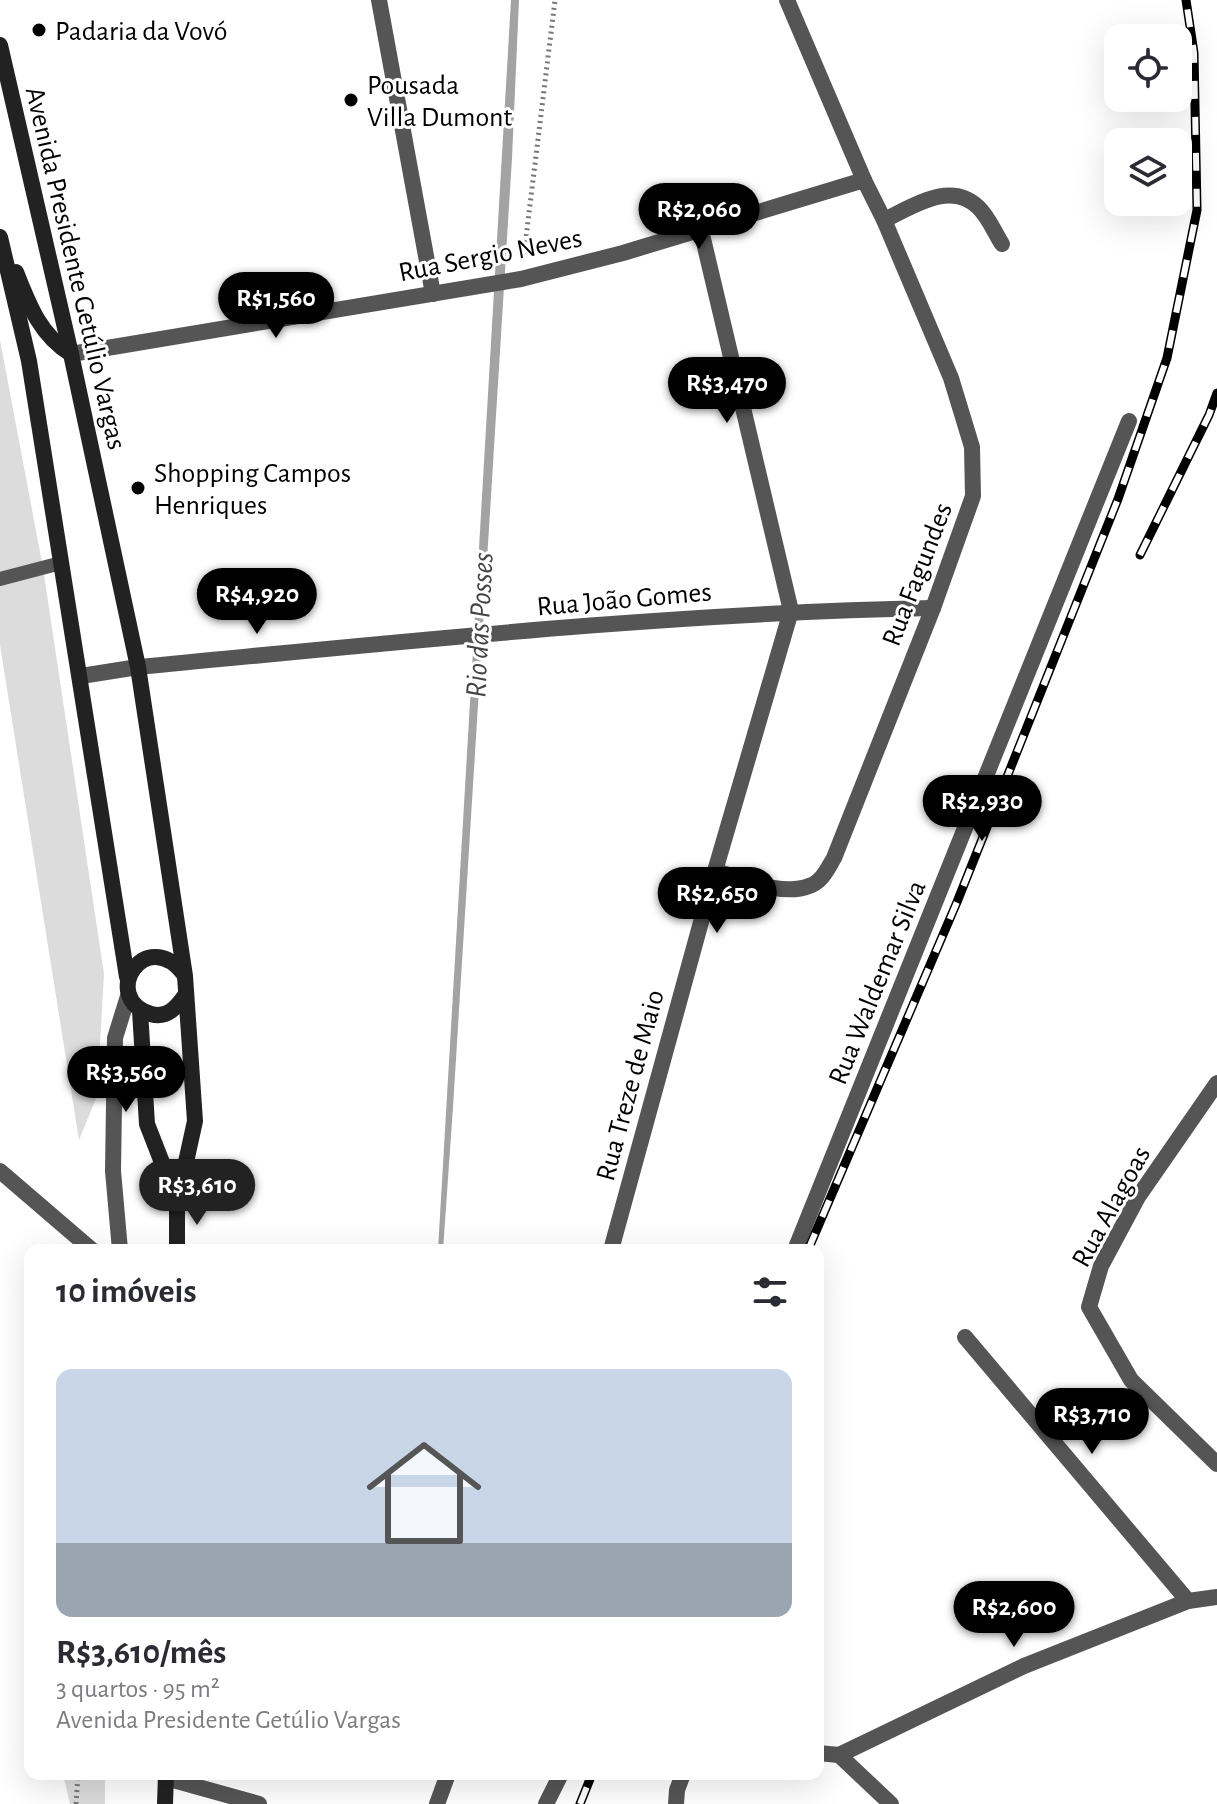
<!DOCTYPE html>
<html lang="pt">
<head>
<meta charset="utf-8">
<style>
  :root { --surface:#fff; --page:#f7f7f7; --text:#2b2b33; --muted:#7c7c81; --accent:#000 }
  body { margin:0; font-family:"Alegreya Sans",sans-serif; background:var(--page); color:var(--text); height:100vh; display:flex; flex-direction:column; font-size:30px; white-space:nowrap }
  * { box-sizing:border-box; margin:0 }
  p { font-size:26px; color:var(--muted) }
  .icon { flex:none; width:44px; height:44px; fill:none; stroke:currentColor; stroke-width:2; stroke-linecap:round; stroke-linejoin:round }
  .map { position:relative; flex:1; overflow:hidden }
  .panel { position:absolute; left:24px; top:1244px; width:800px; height:536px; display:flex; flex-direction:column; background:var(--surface); border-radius:16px; box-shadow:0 8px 32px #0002 }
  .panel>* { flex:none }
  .tools { position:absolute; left:1104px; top:24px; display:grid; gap:16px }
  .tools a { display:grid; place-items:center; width:88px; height:88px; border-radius:16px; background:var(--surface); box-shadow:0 8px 32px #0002; font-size:40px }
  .price { position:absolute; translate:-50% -68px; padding:0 18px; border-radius:28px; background:var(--accent); color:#fff; font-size:26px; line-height:52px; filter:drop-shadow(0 2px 4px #0008) }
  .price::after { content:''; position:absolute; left:50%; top:48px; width:24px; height:18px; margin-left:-12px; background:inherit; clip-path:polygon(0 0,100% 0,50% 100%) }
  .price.current { background:#222; color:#fff }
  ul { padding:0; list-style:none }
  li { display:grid; align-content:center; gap:16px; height:424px; padding:0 32px }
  li span { display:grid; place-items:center; height:248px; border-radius:16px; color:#555 }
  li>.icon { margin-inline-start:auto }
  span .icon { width:144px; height:144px; fill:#fffc; stroke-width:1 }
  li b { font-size:34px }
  h2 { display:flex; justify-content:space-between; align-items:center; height:96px; padding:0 32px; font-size:34px }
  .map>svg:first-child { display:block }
</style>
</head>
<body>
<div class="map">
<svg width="1217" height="1804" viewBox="0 0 1217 1804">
  <rect width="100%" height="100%" fill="#fff"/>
  <!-- green -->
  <g fill="#dcdcdc">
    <path d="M0,340L43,568L104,974L97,1096L79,1140L0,645Z"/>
    <path d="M63,1774H105V1804H70Z"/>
  </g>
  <!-- water -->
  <path fill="#a3a3a3" d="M511,0H519L512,158L453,1107L443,1250H438Z"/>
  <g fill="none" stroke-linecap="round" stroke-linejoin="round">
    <!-- path -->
    <g stroke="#777" stroke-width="5" stroke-dasharray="2 4" stroke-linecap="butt">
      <path d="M524,254L555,0"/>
      <path d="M76,1804L78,1774"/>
    </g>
    <!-- service -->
    <path stroke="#555" stroke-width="14" d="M0,579L61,563"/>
    <!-- minor -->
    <g stroke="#555" stroke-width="16">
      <path d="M379,0L433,294"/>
      <path d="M884,220C912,207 950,180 978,207C988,216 995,233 1002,244"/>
      <path d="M81,676L138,667C402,642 667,613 933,608"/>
      <path d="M715,871C742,878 781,897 809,886C822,882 828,868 834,858L933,608L973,496L972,447L951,378L884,220L864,180"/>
      <path d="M1217,1083L1138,1197L1101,1266L1089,1307L1131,1380L1217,1464"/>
      <path d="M0,1171L92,1250"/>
      <path d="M120,1250L113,1171L115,1038L128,996"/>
      <path d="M611,1250L715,871L791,611L701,230"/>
      <path d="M795,1250L1129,421"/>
      <path d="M965,1337L1188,1601"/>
      <path d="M818,1753L839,1755L1024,1666L1188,1601L1217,1597"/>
      <path d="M839,1755L891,1804"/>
      <path d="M166,1778L259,1804"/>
      <path d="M437,1804L448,1774"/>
      <path d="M546,1804L561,1774"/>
      <path d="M676,1804L677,1790L683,1774"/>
    </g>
    <!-- tertiary -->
    <path stroke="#555" stroke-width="16" d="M71,354L521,279L623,253L864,180L787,0"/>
    <!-- secondary -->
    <g stroke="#222" stroke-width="16">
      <path d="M0,45L71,354L138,667L185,976L195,1121L177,1203V1250"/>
      <path d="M0,237L29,361L127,977"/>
      <path d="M16,272C29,305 40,335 71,354"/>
      <path d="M184,974C145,924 99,998 151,1014C167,1019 177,1007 186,994"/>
      <path d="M140,1011L147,1124L177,1201"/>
      <path d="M165,1804L166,1774"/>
    </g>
    <!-- rail casing -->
    <g stroke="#000" stroke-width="9">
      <g id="rail">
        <path d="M1140,555L1209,415L1217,393"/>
        <path d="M808,1250L957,902L1118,499L1167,358L1197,210L1194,53L1186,0"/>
        <path d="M580,1804L592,1774"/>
      </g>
    </g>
    <!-- rail -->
    <use href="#rail" stroke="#fff" stroke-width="6" stroke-dasharray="18" stroke-linecap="butt"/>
  </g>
  <!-- markers -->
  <g fill="#000" stroke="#fff" stroke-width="3">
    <circle cx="39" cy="30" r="8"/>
    <circle cx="351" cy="100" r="8"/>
    <circle cx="138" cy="488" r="8"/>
  </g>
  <g text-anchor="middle" stroke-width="6" stroke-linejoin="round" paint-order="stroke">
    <!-- poi labels -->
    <g font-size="28" fill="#000" stroke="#fff" text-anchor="start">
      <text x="55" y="40">Padaria da Vovó</text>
      <text x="367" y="94">Pousada<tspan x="367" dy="32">Villa Dumont</tspan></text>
      <text x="154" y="482">Shopping Campos<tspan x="154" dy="32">Henriques</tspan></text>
    </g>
    <!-- street labels -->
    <g font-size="28" fill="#000" stroke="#fff">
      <text transform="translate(490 254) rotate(-11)" y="10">Rua Sergio Neves</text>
      <text transform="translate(77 268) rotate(77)" y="10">Avenida Presidente Getúlio Vargas</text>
      <text transform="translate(916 574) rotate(-69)" y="10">Rua Fagundes</text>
      <text transform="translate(624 598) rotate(-5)" y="10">Rua João Gomes</text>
      <text transform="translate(876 982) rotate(-68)" y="10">Rua Waldemar Silva</text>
      <text transform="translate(629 1085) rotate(-75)" y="10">Rua Treze de Maio</text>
      <text transform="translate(1110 1206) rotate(-61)" y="10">Rua Alagoas</text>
    </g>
    <!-- water labels -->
    <g font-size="30" font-style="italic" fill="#444" stroke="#fff">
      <text transform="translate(479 625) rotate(-87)" y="10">Rio das Posses</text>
    </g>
  </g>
</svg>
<div class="tools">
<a><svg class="icon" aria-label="locate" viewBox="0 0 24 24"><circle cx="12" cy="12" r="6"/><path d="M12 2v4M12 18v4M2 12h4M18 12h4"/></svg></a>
<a><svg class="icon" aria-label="layers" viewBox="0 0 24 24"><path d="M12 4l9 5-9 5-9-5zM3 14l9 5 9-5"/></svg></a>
</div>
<b class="price" style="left:699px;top:251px">R$2,060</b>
<b class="price" style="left:276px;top:340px">R$1,560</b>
<b class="price" style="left:727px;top:425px">R$3,470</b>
<b class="price" style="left:257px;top:636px">R$4,920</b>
<b class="price" style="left:982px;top:843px">R$2,930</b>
<b class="price" style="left:717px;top:935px">R$2,650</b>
<b class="price" style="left:126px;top:1114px">R$3,560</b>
<b class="price current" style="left:197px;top:1227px">R$3,610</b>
<b class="price" style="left:1092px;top:1456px">R$3,710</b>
<b class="price" style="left:1014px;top:1649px">R$2,600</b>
<section class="panel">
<h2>10 imóveis<svg class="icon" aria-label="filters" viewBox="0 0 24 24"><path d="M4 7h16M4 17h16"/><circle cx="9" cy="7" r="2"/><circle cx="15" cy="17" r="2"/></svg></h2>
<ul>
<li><span style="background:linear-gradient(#c9d6e8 70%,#9aa5b1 0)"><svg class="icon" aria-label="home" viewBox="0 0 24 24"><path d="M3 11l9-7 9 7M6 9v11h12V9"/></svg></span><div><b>R$3,610/mês</b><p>3 quartos · 95 m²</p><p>Avenida Presidente Getúlio Vargas</p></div></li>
</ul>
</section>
</div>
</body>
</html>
